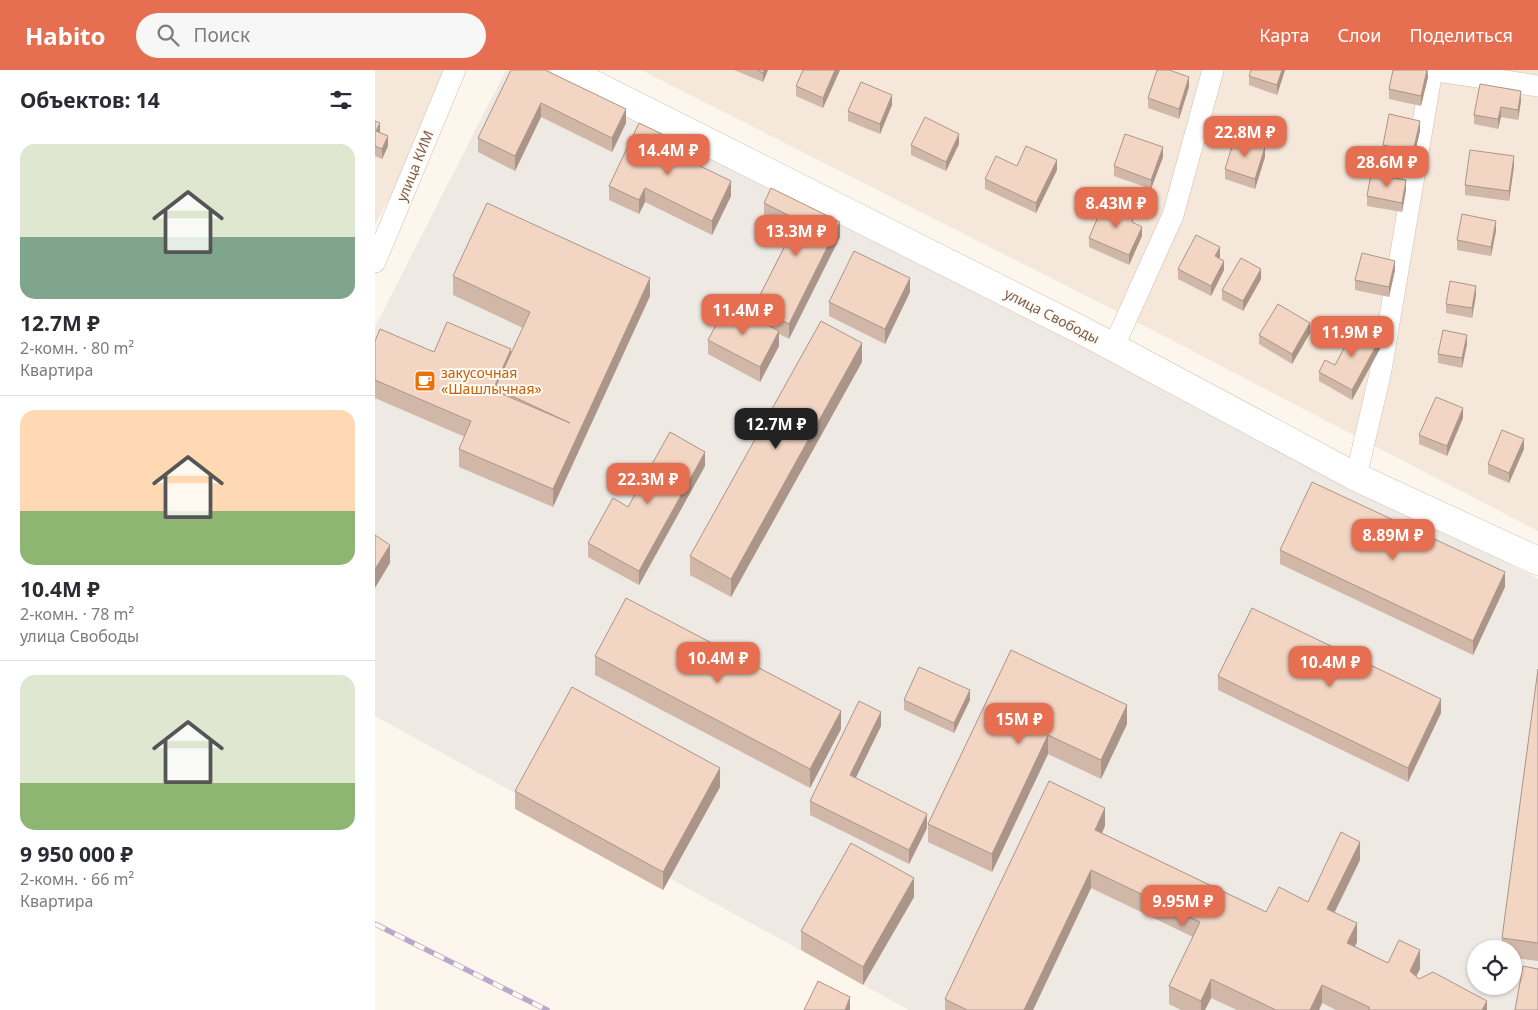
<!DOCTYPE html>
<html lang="ru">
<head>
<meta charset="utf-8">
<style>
  :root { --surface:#fff; --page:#f7f7f7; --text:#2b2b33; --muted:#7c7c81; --line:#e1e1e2; --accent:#e76f51 }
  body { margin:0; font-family:"Noto Sans",sans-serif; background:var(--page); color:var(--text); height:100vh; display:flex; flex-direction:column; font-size:19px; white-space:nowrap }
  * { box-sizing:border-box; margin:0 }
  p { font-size:16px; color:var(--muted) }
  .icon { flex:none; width:28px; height:28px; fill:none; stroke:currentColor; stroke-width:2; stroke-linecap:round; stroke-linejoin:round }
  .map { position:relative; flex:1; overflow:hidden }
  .details { display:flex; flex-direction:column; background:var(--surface); width:375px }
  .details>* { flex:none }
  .controls { position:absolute; left:1092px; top:870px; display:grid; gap:10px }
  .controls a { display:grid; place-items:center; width:55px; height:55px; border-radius:50%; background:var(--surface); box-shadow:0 1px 4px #0004; font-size:25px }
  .price { position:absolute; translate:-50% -42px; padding:0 11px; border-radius:10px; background:var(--accent); color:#fff; font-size:16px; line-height:32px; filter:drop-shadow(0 1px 2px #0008) }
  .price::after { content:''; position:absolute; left:50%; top:30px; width:15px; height:11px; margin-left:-8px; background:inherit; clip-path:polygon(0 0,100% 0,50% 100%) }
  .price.active { background:#222; color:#fff }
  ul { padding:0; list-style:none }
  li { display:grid; align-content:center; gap:10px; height:265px; padding:0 20px }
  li+li { border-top:1px solid var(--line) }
  li span { display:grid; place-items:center; height:155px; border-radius:15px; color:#555 }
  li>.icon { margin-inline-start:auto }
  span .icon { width:90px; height:90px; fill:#fffc; stroke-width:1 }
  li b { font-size:21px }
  h2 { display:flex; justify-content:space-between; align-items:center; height:60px; padding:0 20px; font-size:21px }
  header { display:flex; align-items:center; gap:30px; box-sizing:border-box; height:70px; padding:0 25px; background:var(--accent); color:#fff }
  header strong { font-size:24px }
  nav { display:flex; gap:28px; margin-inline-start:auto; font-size:18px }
  .search { width:350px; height:45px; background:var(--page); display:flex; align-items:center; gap:12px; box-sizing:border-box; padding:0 18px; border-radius:28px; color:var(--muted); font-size:19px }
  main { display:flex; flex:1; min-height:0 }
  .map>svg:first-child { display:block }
</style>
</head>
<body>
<header>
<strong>Habito</strong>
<div class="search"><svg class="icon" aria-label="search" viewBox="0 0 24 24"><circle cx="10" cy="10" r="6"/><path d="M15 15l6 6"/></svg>Поиск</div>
<nav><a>Карта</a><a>Слои</a><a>Поделиться</a></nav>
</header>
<main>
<section class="details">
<h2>Объектов: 14<svg class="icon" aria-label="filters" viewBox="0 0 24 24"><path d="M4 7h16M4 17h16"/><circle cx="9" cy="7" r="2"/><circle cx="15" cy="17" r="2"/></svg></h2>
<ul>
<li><span style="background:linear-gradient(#dfe7d0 60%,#7fa58c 0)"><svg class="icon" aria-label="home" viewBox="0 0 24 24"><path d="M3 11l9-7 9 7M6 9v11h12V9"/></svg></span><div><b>12.7M ₽</b><p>2-комн. · 80 m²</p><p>Квартира</p></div></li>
<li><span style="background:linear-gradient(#ffd9b3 65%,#8fb573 0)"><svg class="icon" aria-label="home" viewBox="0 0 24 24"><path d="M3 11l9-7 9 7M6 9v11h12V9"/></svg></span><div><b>10.4M ₽</b><p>2-комн. · 78 m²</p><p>улица Свободы</p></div></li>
<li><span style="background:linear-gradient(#dfe7d0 70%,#8fb573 0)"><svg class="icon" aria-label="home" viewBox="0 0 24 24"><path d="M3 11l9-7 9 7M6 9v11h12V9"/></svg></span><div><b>9 950 000 ₽</b><p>2-комн. · 66 m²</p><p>Квартира</p></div></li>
</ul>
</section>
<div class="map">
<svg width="1163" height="940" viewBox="0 0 1163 940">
  <rect width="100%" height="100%" fill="#fdf6ec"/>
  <!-- residential -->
  <g fill="#f5e8da">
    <path d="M0,0H82L0,155Z"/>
    <path d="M266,0H1163V461L733,237Z"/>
  </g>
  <!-- industrial -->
  <path fill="#efe9e4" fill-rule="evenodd" d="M131,0H180L1163,509V940H534L0,646V257ZM1101,879H1139V916H1101Z"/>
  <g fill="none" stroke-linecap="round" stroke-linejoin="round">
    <!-- street casing -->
    <g stroke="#d1beb0" stroke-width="22">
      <g id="street">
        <path d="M1056,0L1163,16"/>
        <path d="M0,192L80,0"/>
        <path d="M738,278L798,145L838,0"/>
        <path d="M981,407L1006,300L1057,0"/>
      </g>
    </g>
    <!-- secondary casing -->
    <g stroke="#d6c0b0" stroke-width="29">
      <path id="secondary" d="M190,0L710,262L981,407L1163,491"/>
    </g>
    <!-- street -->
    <use href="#street" stroke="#fff" stroke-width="21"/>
    <!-- secondary -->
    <use href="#secondary" stroke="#fff" stroke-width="28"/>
    <!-- rail casing -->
    <g stroke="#b9a8c9" stroke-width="5.5">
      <path id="rail" d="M0,854L172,940"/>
    </g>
    <!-- rail -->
    <use href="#rail" stroke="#fffaf3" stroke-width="4" stroke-dasharray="11" stroke-linecap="butt"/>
  </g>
  <!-- wall -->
  <g fill="#d1b7a8">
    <path d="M136,0L251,53L237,82L166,47L140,101L103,82V68Z"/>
    <path d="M359,0H393L388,12Z"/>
    <path d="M428,0H465L448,38L421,26V16Z"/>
    <path d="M910,0L902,25L874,15V6Z"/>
    <path d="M1053,0V7L1046,36L1014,29V19Z"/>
    <path d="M814,17L804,49L773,38V28Z"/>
    <path d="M1146,31L1143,50L1126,47L1123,59L1099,54V45Z"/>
    <path d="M517,35L505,64L473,51V41Z"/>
    <path d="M0,51L5,62L13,76L7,89L0,86Z"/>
    <path d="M1045,61L1038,91L1008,85V75Z"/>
    <path d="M584,74L571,101L536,85V75Z"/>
    <path d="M289,79L356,126L337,165L270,132L264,144L234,130V116Z"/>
    <path d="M788,87L776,119L739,106V96Z"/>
    <path d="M890,87L880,119L850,109V99Z"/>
    <path d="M1139,96L1134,131L1090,125V115Z"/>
    <path d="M682,100L661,143L610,119V109Z"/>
    <path d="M1031,120L1027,142L992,136V126Z"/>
    <path d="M389,133L465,167L414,269L404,264V276L385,312L333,284V270L379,248V237L417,161L389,147Z"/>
    <path d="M759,153L767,166L754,195L714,177V168Z"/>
    <path d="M1121,161L1116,186L1082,180V170Z"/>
    <path d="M845,187L844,188L849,200L836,226L803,209V199Z"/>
    <path d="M1020,200L1014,227L980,220V210Z"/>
    <path d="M78,206L275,226L178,437L84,397V379L90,367L0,328V271L59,282L136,284L148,258L78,225Z"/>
    <path d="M886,209L868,241L847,230V220Z"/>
    <path d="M535,222L510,274L454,246V232Z"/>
    <path d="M1101,225L1097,248L1071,243V234Z"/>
    <path d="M935,263L917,294L884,274V265Z"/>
    <path d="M1092,274L1087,298L1063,293V284Z"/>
    <path d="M1006,277L977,330L944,311V302Z"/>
    <path d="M487,292L356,527L315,505V486Z"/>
    <path d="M1088,348L1072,386L1044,374V365Z"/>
    <path d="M1149,379L1134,413L1113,404V394Z"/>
    <path d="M330,396L264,515L213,487V473L253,437Z"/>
    <path d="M905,480L1130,517L1098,585L905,494Z"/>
    <path d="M636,580L752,654L726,709L673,684L617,802L553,772V754Z"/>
    <path d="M220,586L466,659L435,718L220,605Z"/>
    <path d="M1163,599V891L1139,888V879H1127V868Z"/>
    <path d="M843,606L1066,643L1033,712L843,620Z"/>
    <path d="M529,630H595L579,663L529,640Z"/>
    <path d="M506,656L480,708L552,758L534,794L435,745V731Z"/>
    <path d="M345,717L288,820L140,739V721Z"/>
    <path d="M730,756L727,763L891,842L933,832L985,790L960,842L982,872L980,876L1013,893L1045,899L1041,906L1044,909L1112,940H961L947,933L944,940H862L836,928L830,940H806L794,934V916L818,867L716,818L658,940H570V929Z"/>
    <path d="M539,827L488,915L426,880V861Z"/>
  </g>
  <!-- shaded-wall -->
  <g fill="#aa9588">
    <path d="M389,0H393L388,12V3Z"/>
    <path d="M460,0H465L448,38V28Z"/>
    <path d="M907,0H910L902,25V15Z"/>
    <path d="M1052,0L1053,7L1046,36V26Z"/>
    <path d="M814,7V17L804,49V39Z"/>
    <path d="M1146,21V31L1143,50V40Z"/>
    <path d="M517,25V35L505,64V54Z"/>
    <path d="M166,33V47L140,101V86Z"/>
    <path d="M1126,37V47L1123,59V49Z"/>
    <path d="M251,39V53L237,82V68Z"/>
    <path d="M1045,51V61L1038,91V82Z"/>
    <path d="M5,53V63L1,61Z"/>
    <path d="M584,64V74L571,101V92Z"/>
    <path d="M289,65V79L284,76Z"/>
    <path d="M13,66V76L7,89V79Z"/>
    <path d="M788,77V87L776,119V110Z"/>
    <path d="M890,77V87L880,119V109Z"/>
    <path d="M1139,86V96L1134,131V121Z"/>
    <path d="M682,90V100L661,143V133Z"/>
    <path d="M1031,110V120L1027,142V133Z"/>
    <path d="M356,111V126L337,165V151Z"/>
    <path d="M270,118V132L264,144V130Z"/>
    <path d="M1121,151V161L1116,186V177Z"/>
    <path d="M465,152V167L414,269V254Z"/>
    <path d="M767,157V166L754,195V185Z"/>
    <path d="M845,177V187L840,196V186Z"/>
    <path d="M849,191V200L836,226V216Z"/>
    <path d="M1020,191V200L1014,227V217Z"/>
    <path d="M886,199V209L868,241V231Z"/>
    <path d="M275,208V226L178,437V419Z"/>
    <path d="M535,208V222L510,274V259Z"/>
    <path d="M1101,216V225L1097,248V238Z"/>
    <path d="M935,253V263L917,294V284Z"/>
    <path d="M404,261V276L385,312V297Z"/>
    <path d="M1092,265V274L1087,298V288Z"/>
    <path d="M1006,267V277L977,330V320Z"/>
    <path d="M487,273V292L356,527V509Z"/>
    <path d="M136,279V298L120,318V334L118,320Z"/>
    <path d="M1088,338V348L1072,386V376Z"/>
    <path d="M1149,369V379L1134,413V403Z"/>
    <path d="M330,382V396L264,515V501Z"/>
    <path d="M15,475V493L0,518V499Z"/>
    <path d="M1130,502V517L1098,585V571Z"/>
    <path d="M595,620V630L579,663V653Z"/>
    <path d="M1066,629V643L1033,712V698Z"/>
    <path d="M752,635V654L726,709V690Z"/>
    <path d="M466,641V659L435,718V699Z"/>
    <path d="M506,642V656L475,720V705Z"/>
    <path d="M673,665V684L617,802V784Z"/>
    <path d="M345,698V717L288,820V802Z"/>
    <path d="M730,738V756L720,778V760Z"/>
    <path d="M552,744V758L534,794V780Z"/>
    <path d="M985,772V790L952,857V839Z"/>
    <path d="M716,800V818L658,940H649Z"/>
    <path d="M539,808V827L488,915V897Z"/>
    <path d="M982,853V872L972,891V873Z"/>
    <path d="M1045,880V899L1035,919V901Z"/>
    <path d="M836,909V928L830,940H826V931Z"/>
    <path d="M947,915V933L944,940H935Z"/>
    <path d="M475,927V940H470Z"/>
    <path d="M1112,931V940H1107Z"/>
  </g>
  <!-- building -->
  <g fill="#f3d5c3" stroke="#aa9588">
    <path d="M136,0H170L251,39L237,68L166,33L140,86L103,68Z"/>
    <path d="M382,0H389L388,3Z"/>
    <path d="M428,0H460L448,28L421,16Z"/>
    <path d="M782,0H794L814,7L804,39L773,28Z"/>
    <path d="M876,0H907L902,15L874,6Z"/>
    <path d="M1018,0H1052L1046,26L1014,19Z"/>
    <path d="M486,12L517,25L505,54L473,41Z"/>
    <path d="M1105,14L1146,21L1143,40L1126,37L1123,49L1099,45Z"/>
    <path d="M1014,44L1045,51L1038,82L1008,75Z"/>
    <path d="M550,47L584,64L571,92L536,75Z"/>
    <path d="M0,51L5,53L1,61L13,66L7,79L0,76Z"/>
    <path d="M264,53L289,65L284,76L356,111L337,151L270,118L264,130L234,116Z"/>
    <path d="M750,64L788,77L776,110L739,96Z"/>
    <path d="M860,67L890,77L880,109L850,99Z"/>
    <path d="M651,76L682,90L661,133L610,109L621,86L642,96Z"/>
    <path d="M1095,80L1139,86L1134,121L1090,115Z"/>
    <path d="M996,104L1031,110L1027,133L992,126Z"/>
    <path d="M396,118L465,152L414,254L379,237L423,150L389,133Z"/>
    <path d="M112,133L275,208L178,419L84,379L96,351L0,310V271L5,259L59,282L72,252L136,279L118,320L195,353L120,318L155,242L78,206Z"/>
    <path d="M729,133L759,146L757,152L767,157L754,185L714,168Z"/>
    <path d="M1087,144L1121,151L1116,177L1082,170Z"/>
    <path d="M821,165L845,177L840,186L849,191L836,216L803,199Z"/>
    <path d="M479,181L535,208L510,259L454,232Z"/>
    <path d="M987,183L1020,191L1014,217L980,210Z"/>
    <path d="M866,188L886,199L868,231L847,220Z"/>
    <path d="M1075,211L1101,216L1097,238L1071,234Z"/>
    <path d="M352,234L404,261L385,297L333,270Z"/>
    <path d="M903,234L935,253L917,284L884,265Z"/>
    <path d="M446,251L487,273L356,509L315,486Z"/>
    <path d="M982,254L1006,267L977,320L944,302L950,290L960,295Z"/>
    <path d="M1068,260L1092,265L1087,288L1063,284Z"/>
    <path d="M1061,327L1088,338L1072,376L1044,365Z"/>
    <path d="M1127,360L1149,369L1134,403L1113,394Z"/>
    <path d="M295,362L330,382L264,501L213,473L238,428L253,437Z"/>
    <path d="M937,412L1130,502L1098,571L905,480Z"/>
    <path d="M0,465L15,475L0,499Z"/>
    <path d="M251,528L466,641L435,699L220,586Z"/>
    <path d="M877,538L1066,629L1033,698L843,606Z"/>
    <path d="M636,580L752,635L726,690L673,665L617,784L553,754Z"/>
    <path d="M544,597L595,620L579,653L529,630Z"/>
    <path d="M1163,599V873L1127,868Z"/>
    <path d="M197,617L345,698L288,802L140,721Z"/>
    <path d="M484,631L506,642L475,705L552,744L534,780L435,731Z"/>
    <path d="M674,711L730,738L720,760L891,842L904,817L933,832L966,762L985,772L952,839L982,853L972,873L1013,893L1024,870L1045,880L1035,901L1044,909L1058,902L1112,931L1107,940H994V937L947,915L935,940H901L836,909L826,931L794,916L825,852L716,800L649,940H592L570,929Z"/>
    <path d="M476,773L539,808L488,897L426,861Z"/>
    <path d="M1148,896L1163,899V940H1140Z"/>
    <path d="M443,911L475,927L470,940H429Z"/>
  </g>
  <!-- icons -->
  <defs>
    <g id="cafe-square" transform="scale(1.125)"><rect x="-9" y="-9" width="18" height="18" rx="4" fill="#e8710a" stroke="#fffaf3"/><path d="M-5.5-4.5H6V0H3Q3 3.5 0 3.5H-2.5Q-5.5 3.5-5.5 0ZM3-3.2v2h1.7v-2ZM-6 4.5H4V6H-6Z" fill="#fff"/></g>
  </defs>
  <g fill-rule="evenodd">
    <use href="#cafe-square" x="50" y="311"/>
  </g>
  <g text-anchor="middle" stroke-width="4" stroke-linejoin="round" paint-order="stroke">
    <!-- street labels -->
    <g font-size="14" fill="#7a5c4d" stroke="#fffaf3">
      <text transform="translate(40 96) rotate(-68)" y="5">улица КИМ</text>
      <text transform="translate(677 246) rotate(27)" y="5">улица Свободы</text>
    </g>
    <!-- food labels -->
    <g font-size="14" fill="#c56008" stroke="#fffaf3" text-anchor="start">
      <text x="66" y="308">закусочная<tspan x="66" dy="16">«Шашлычная»</tspan></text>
    </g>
  </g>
</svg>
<div class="controls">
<a><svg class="icon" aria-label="locate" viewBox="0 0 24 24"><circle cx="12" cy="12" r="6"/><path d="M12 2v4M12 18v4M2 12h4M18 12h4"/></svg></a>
</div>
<b class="price" style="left:870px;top:88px">22.8M ₽</b>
<b class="price" style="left:293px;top:106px">14.4M ₽</b>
<b class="price" style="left:1012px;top:118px">28.6M ₽</b>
<b class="price" style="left:741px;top:159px">8.43M ₽</b>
<b class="price" style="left:421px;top:187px">13.3M ₽</b>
<b class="price" style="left:368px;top:266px">11.4M ₽</b>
<b class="price" style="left:977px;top:288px">11.9M ₽</b>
<b class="price active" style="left:401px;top:380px">12.7M ₽</b>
<b class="price" style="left:273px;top:435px">22.3M ₽</b>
<b class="price" style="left:1018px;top:491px">8.89M ₽</b>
<b class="price" style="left:343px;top:614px">10.4M ₽</b>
<b class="price" style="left:955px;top:618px">10.4M ₽</b>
<b class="price" style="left:644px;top:675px">15M ₽</b>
<b class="price" style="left:808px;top:857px">9.95M ₽</b>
</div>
</main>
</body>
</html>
